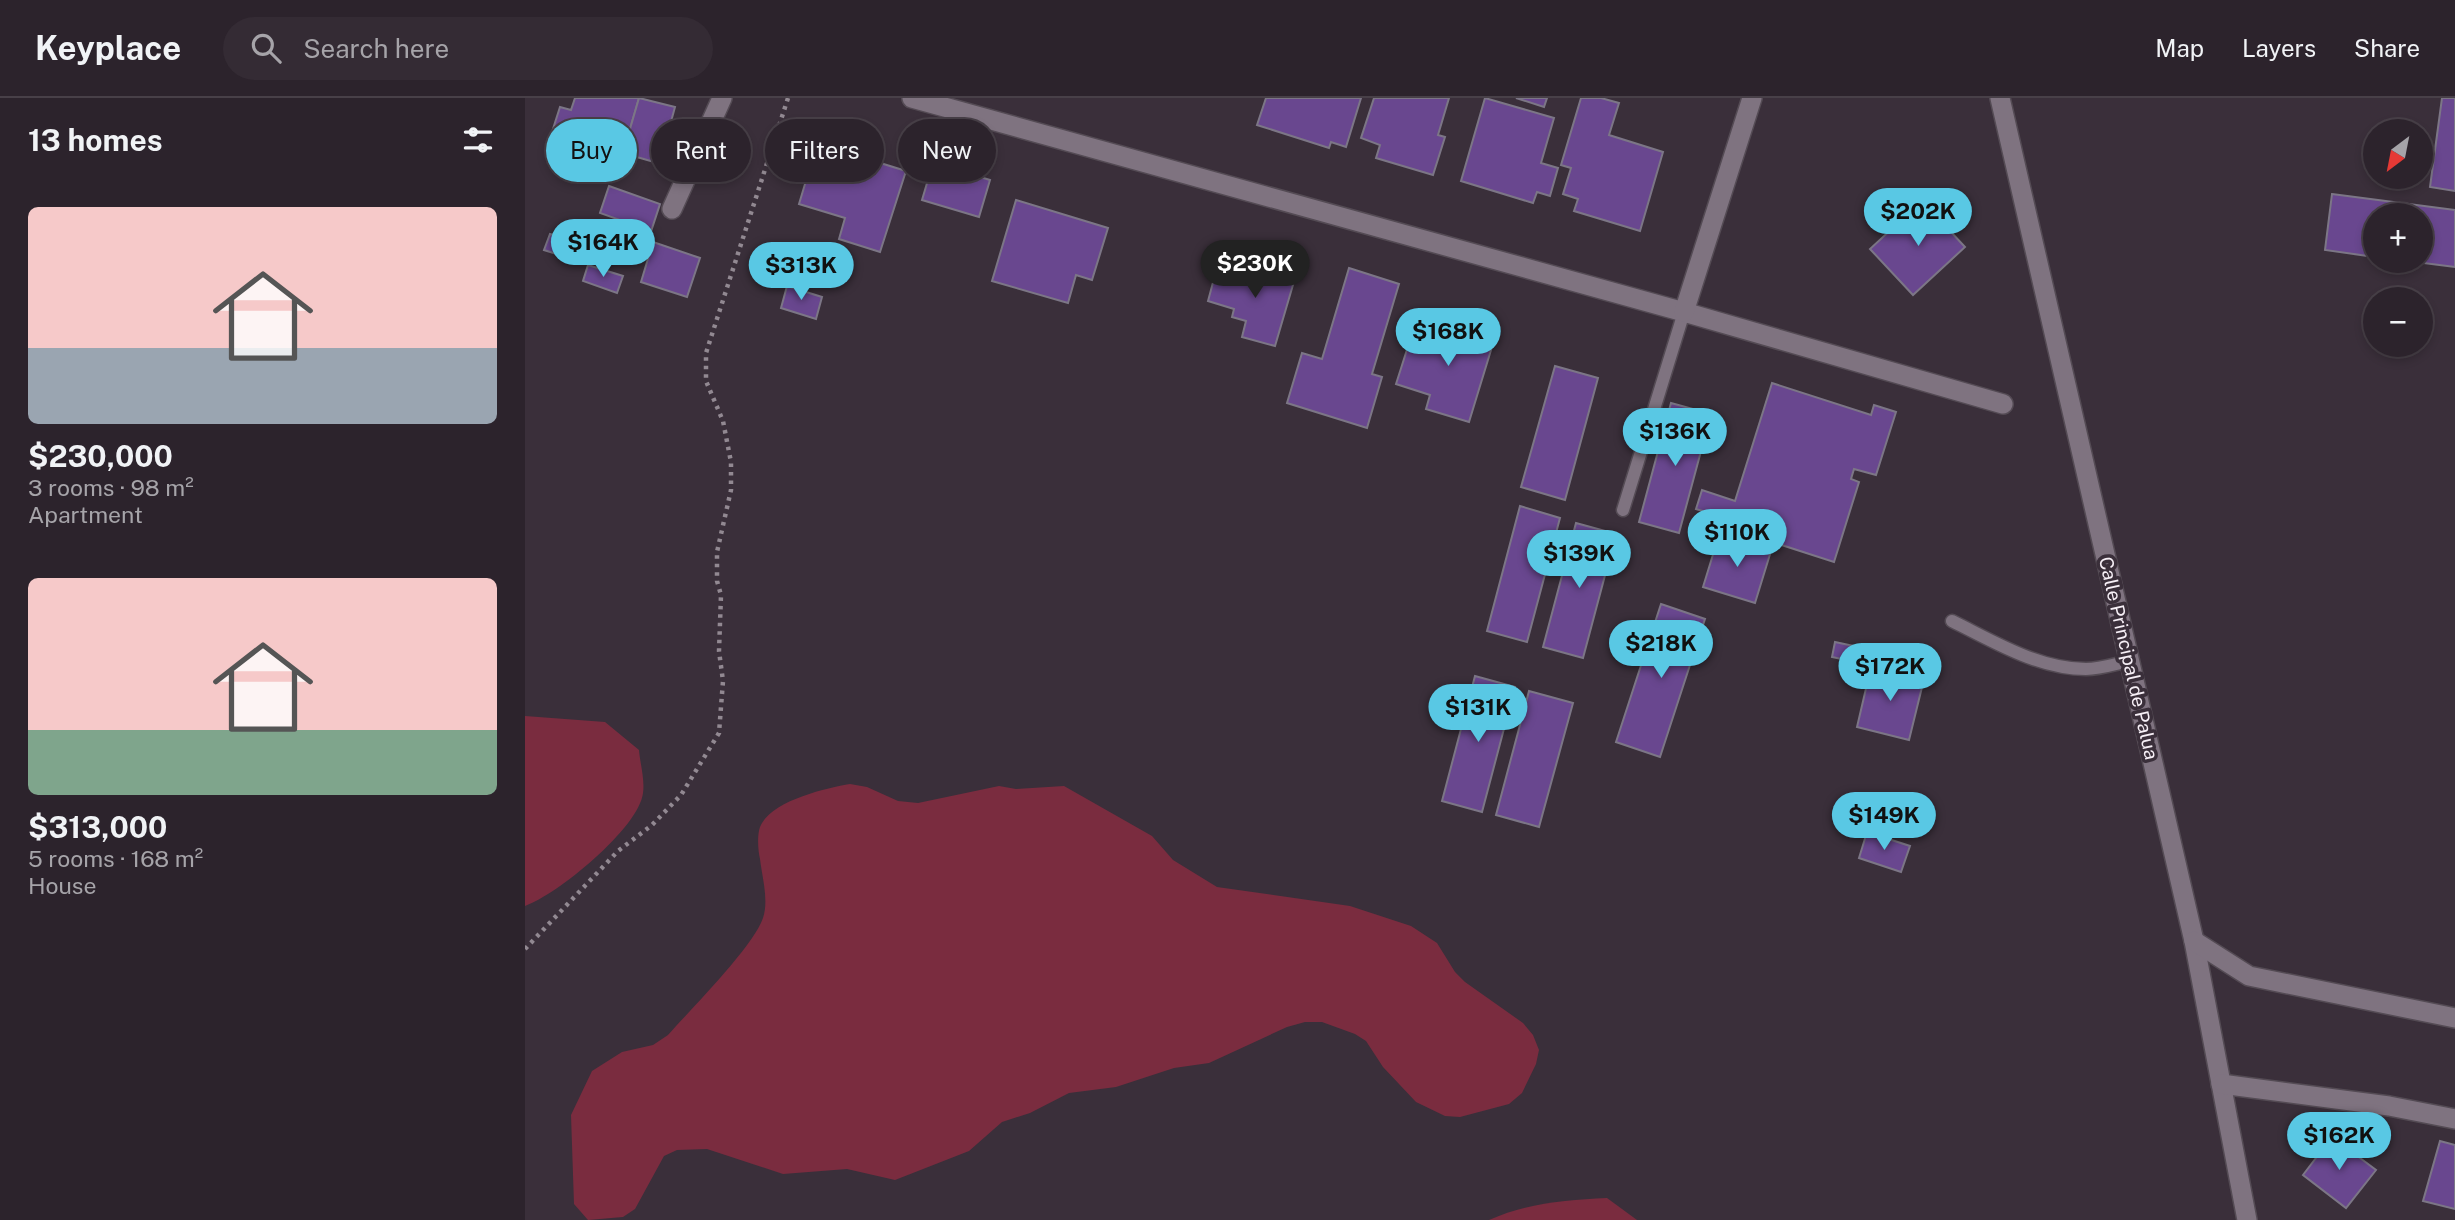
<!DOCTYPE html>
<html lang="en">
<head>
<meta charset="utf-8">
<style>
  :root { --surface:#2c232c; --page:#342b34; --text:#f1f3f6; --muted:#a6a4a9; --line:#484048; --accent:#59c8e4 }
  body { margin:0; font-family:"Public Sans",sans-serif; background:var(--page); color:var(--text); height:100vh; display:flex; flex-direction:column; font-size:26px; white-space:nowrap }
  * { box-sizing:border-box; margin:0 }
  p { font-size:23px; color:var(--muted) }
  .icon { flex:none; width:38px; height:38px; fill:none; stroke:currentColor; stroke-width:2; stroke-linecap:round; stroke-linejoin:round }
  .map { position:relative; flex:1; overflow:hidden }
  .sheet { display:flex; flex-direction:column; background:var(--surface); width:525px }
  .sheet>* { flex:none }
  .top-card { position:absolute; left:21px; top:21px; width:665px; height:63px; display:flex; gap:14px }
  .needle { width:46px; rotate:212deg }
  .buttons { position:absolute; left:1838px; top:21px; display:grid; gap:14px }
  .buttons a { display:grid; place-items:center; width:70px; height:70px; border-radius:50%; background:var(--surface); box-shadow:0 4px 10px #0003,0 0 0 2px var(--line); font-size:35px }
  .price { position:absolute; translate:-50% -60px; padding:0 16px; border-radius:24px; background:var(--accent); color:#111; font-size:23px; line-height:46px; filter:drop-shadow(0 2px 4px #0008) }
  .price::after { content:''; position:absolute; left:50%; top:42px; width:21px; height:16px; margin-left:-10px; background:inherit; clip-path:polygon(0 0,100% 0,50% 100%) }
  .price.selected { background:#222; color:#fff }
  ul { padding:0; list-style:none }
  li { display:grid; align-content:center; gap:14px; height:371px; padding:0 28px }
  li span { display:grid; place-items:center; height:217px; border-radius:10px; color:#555 }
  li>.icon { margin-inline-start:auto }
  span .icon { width:126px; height:126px; fill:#fffc; stroke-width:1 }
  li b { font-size:30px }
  h2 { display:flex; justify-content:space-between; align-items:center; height:84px; padding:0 28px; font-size:30px }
  .pill { padding:0 24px; border-radius:32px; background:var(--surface); box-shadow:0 4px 10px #0003,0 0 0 2px var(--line); font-size:24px; line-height:63px }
  .pill.selected { background:var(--accent); color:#111 }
  header { display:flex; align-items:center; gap:42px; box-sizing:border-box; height:98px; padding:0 35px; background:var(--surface); border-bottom:2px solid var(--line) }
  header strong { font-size:33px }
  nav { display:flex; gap:38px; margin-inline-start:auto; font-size:24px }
  .search { width:490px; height:63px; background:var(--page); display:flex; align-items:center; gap:18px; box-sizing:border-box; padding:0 24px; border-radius:38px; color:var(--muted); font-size:26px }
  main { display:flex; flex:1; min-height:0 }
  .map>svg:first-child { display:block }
</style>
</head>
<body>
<header>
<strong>Keyplace</strong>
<div class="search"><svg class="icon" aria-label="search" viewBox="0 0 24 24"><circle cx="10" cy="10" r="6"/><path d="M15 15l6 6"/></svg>Search here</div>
<nav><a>Map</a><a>Layers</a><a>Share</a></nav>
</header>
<main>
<section class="sheet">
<h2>13 homes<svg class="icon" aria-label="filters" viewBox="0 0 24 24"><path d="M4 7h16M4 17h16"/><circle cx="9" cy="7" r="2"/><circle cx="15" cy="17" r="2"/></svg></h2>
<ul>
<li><span style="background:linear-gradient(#f6c9c9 65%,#9aa5b1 0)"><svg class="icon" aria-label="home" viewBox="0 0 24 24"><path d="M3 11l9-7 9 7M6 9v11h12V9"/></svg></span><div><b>$230,000</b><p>3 rooms · 98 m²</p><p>Apartment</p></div></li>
<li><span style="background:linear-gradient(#f6c9c9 70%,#7fa58c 0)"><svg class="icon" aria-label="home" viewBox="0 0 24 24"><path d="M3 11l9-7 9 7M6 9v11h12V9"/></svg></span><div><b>$313,000</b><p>5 rooms · 168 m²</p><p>House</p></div></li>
</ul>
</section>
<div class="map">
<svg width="1930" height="1122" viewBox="0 0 1930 1122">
  <rect width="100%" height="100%" fill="#3a2f3a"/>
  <!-- green -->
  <g fill="#7a2c3f">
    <path d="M0,618L80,624L114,652C115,665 120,682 118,695C114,730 32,797 0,808Z"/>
    <path d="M325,686L342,689L373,703L393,705L474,688L491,691L539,688L627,738L648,762L692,789L825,808L886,828L912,845L930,874L940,884L998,925L1008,937L1014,952L1011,966L997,995L984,1006L935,1019L920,1018L891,1004L858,969L841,943L830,936L797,924H780L762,929L684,965L649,970L591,989L544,995L505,1015L477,1024L444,1053L370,1082L322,1071L258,1076L182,1051L152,1052L139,1058L110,1111L98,1119L63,1122L49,1106L46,1017L67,973L97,954L128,947L143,937C166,911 228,849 238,820C244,802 237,779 235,761C233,753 232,737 235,729C245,703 301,690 325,686Z"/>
    <path d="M1082,1100L1112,1122H964C1002,1105 1041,1102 1082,1100Z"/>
  </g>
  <!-- building -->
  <g fill="#69478f" stroke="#7c7686" stroke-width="2">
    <path d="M50,0H114L93,72L56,61L61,44L27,34L35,9L46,12Z"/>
    <path d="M114,0L150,9L144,31L166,37L159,60L139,54L136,66L98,55Z"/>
    <path d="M741,0H836L821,49L806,44L804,50L732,27Z"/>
    <path d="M849,0H924L913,37L920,39L908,77L851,60L855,47L836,40Z"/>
    <path d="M960,0L1029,20L1016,65L1033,70L1025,98L1012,94L1008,105L936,83Z"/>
    <path d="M991,0H1022L1019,9Z"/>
    <path d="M1056,0H1076L1094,5L1084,37L1138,54L1115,133L1049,113L1053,101L1038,96L1046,70L1036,67Z"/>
    <path d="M1917,0H1930V93L1905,89Z"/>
    <path d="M307,50L381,73L355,154L314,141L320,120L274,106L286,66L300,71Z"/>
    <path d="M408,65L465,82L454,119L397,102Z"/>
    <path d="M84,88L135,106L116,164L84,153L95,122L75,115Z"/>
    <path d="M1807,96L1930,112V169L1883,163H1895V117H1850V159L1800,152Z"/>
    <path d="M491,102L583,130L567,182L551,177L543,205L467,183Z"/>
    <path d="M1397,103L1440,149L1388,197L1345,151Z"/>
    <path d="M25,136L65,149L60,165L19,152Z"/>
    <path d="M128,144L175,160L162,199L116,184Z"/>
    <path d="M711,163L770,180L750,248L717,239L721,223L707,219L709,211L683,203L690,177L706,181Z"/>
    <path d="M63,167L98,178L92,195L58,183Z"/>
    <path d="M824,170L874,186L847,276L857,279L842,330L762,305L777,255L797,261Z"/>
    <path d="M262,188L297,199L291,221L256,210Z"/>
    <path d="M912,221L970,239L944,324L901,311L905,297L871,286L886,239L904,245Z"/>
    <path d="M1030,268L1073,280L1040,402L996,389Z"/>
    <path d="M1247,285L1346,317L1349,307L1371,314L1351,377L1329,371L1326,381L1334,384L1309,464L1201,429L1204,421L1171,411L1177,392L1210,403Z"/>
    <path d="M1146,305L1186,316L1154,435L1114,424Z"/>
    <path d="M995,408L1035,420L1002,544L962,533Z"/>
    <path d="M1051,425L1091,436L1058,560L1018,549Z"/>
    <path d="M1194,437L1246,453L1230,505L1178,489Z"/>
    <path d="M1136,506L1180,521L1135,659L1091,644Z"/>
    <path d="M1310,544L1343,551L1340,566L1307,559Z"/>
    <path d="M1346,569L1399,581L1384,642L1332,629Z"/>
    <path d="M950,578L990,589L957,714L917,703Z"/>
    <path d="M1004,593L1048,605L1014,729L971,717Z"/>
    <path d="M1342,734L1385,748L1376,774L1334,760Z"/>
    <path d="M1807,1039L1851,1072L1821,1110L1778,1077Z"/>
    <path d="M1915,1043L1930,1047V1111L1898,1103Z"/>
  </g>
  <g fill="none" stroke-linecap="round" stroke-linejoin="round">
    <!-- service casing -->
    <g stroke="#544b54" stroke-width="15">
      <g id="service">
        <path d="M1098,412L1159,214"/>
        <path d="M1427,523C1468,543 1513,571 1561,571C1575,571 1590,566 1604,563"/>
      </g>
    </g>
    <!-- minor casing -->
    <g stroke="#544b54" stroke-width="22">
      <g id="minor">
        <path d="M387,0L1159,214L1478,306"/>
        <path d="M1475,0L1669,843L1722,1122"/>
        <path d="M147,111L197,0"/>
        <path d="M1159,214L1227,0"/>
        <path d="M1669,843L1724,878L1930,920"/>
        <path d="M1696,986L1864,1008L1930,1021"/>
      </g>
    </g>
    <!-- path -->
    <path stroke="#928992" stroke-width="4.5" stroke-dasharray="3.5 5" stroke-linecap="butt" d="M0,851L93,753L127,727L156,697L194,635L198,583L194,553L196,497L192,483V454L206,392V364L198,323L181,283V255L263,0"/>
    <!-- service -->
    <use href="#service" stroke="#7f7380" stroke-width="12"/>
    <!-- minor -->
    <use href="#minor" stroke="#7f7380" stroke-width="19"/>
  </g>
  <g text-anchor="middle" stroke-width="7" stroke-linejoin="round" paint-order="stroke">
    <!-- street labels -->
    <g font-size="19" fill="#f6eff6" stroke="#3a2f3a">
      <text transform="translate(1604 560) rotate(77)" y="7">Calle Principal de Palua</text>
    </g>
  </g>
</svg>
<div class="buttons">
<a><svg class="needle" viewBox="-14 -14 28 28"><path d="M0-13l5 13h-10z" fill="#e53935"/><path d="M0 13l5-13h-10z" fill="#a6a4a9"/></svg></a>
<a>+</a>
<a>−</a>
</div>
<b class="price" style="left:1393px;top:150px">$202K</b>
<b class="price" style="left:78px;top:181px">$164K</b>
<b class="price selected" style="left:730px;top:202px">$230K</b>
<b class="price" style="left:276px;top:204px">$313K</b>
<b class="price" style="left:923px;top:270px">$168K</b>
<b class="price" style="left:1150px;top:370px">$136K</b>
<b class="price" style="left:1212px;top:471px">$110K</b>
<b class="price" style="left:1054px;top:492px">$139K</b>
<b class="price" style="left:1136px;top:582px">$218K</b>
<b class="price" style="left:1365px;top:605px">$172K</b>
<b class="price" style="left:953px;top:646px">$131K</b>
<b class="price" style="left:1359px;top:754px">$149K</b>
<b class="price" style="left:1814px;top:1074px">$162K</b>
<div class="top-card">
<a class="pill selected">Buy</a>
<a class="pill">Rent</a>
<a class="pill">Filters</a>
<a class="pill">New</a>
</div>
</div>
</main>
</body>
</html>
